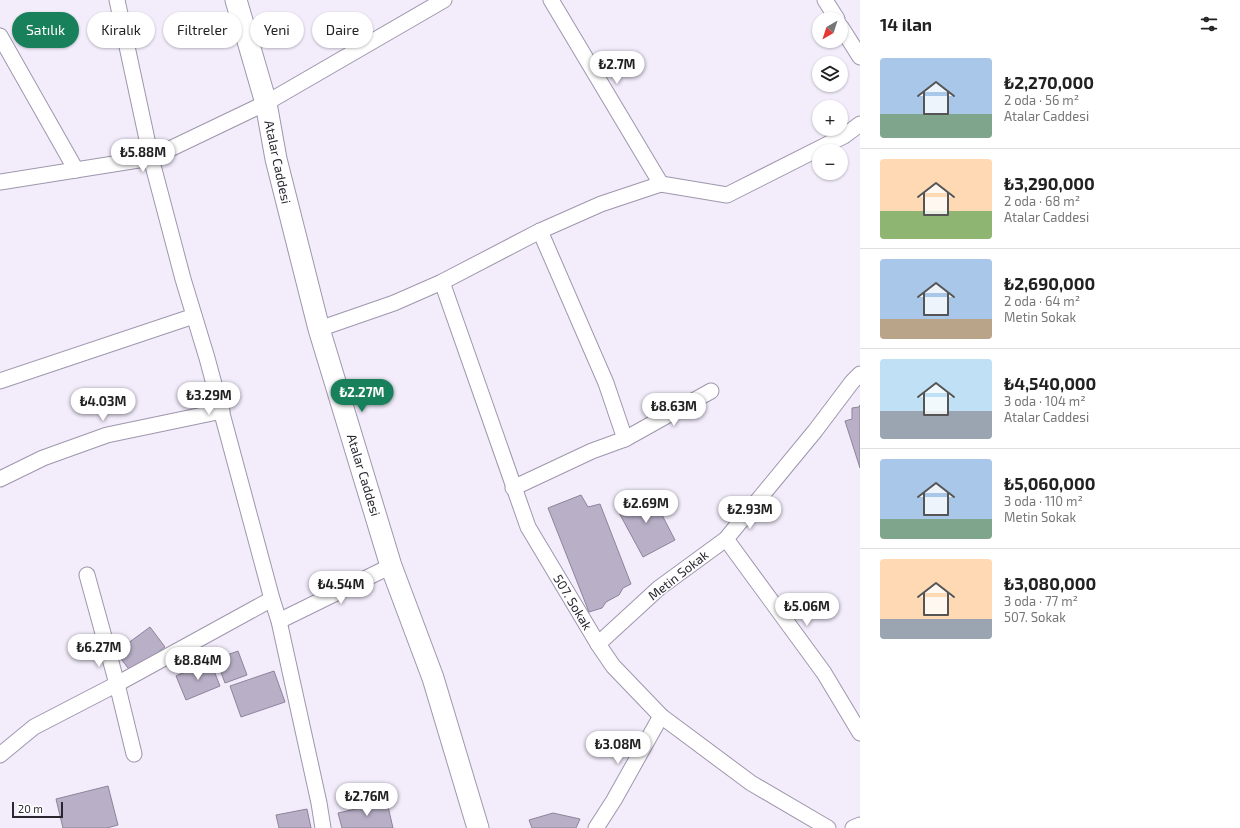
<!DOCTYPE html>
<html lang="tr">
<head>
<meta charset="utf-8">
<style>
  :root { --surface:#fff; --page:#f2f2f2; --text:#222; --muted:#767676; --line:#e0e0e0; --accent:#18805b }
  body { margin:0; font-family:"Exo 2",sans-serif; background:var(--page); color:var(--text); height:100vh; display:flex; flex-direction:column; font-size:15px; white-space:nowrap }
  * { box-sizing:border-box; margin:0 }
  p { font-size:13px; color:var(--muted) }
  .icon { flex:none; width:22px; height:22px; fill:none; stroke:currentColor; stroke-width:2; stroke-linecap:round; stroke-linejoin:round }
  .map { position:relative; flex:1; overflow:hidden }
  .panel { display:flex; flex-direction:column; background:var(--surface); width:380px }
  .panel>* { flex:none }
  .top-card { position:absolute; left:12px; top:12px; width:380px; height:36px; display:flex; gap:8px }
  .needle { width:26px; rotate:219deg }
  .buttons { position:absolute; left:812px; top:12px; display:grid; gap:8px }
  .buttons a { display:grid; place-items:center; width:36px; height:36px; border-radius:50%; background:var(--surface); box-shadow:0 1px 3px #0004; font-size:20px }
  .scale { position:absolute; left:12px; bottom:10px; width:51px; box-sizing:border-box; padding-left:4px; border:2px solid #29262f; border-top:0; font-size:11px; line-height:14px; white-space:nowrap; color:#29262f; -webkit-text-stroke:3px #fff; paint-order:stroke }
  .price { position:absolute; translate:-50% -34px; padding:0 9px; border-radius:14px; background:#fff; color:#222; font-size:13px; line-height:26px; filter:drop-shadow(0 1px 2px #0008) }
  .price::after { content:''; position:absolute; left:50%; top:24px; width:12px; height:9px; margin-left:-6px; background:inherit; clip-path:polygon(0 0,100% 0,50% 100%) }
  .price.on { background:var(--accent); color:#fff }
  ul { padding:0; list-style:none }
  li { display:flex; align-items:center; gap:12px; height:100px; padding:0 20px }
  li+li { border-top:1px solid var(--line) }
  li span { display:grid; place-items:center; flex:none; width:112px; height:80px; border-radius:4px; color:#555 }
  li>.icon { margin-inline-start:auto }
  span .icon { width:48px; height:48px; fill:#fffc; stroke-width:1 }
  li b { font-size:17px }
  h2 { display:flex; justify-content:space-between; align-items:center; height:48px; padding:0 20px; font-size:17px }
  .pill { padding:0 14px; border-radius:18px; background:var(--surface); box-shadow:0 1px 3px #0004; font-size:14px; line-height:36px }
  .pill.on { background:var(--accent); color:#fff }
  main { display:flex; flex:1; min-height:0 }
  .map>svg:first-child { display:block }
</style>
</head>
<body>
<main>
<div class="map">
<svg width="860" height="828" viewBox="0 0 860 828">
  <rect width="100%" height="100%" fill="#f2ecfb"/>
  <!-- building -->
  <g fill="#b9b0c8" stroke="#8d849a">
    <path d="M860,405V468L845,421L852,419V408L859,407Z"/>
    <path d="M650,492L675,540L643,557L617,509Z"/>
    <path d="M581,495L588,507L600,504L631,584L623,588L619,595L606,602L602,608L589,612L548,508Z"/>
    <path d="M150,627L165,647L131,672L116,652Z"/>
    <path d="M238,651L247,675L225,683L216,659Z"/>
    <path d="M210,661L220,686L186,700L176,676Z"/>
    <path d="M274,671L285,702L241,717L230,686Z"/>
    <path d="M108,786L118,825L107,828H63L56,799Z"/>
    <path d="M387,802L393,828H342L338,813Z"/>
    <path d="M307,809L311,828H279L276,815Z"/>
    <path d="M553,813L580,819L576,828H532L529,820Z"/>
  </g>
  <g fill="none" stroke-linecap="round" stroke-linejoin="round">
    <!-- street casing -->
    <g stroke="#9f96ad" stroke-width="17">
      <g id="street">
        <path d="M117,0L151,158L183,279L207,358L272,599L279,621L319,803L323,828"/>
        <path d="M551,0L661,184"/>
        <path d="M825,0L837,19"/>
        <path d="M841,27L860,57"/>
        <path d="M0,36L76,170"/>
        <path d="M0,182L151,158L266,103L444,0"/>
        <path d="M442,282L528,527L598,644L613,666L661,716L751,783L828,828"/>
        <path d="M319,329L394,303L442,282L540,231L601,204L661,184L727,195L844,136L860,124"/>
        <path d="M0,381L194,316"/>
        <path d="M625,439L711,391"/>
        <path d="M0,479L43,458L107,435L222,411"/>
        <path d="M513,488L592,451L625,439L606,383L540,231"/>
        <path d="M726,539L824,673L860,733"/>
        <path d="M87,575L117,684L134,754"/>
        <path d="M279,621L391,566"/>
        <path d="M598,644L659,588L726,539L815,431L852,382L860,374"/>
        <path d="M0,755L34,727L117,684L272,599"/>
        <path d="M596,828L614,800L661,716"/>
        <path d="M853,828L860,825"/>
      </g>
    </g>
    <!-- secondary casing -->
    <g stroke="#9f96ad" stroke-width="23">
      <path id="secondary" d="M236,0L266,103L276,159L319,329L391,566L433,678L478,828"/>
    </g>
    <!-- street -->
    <use href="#street" stroke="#fff" stroke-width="15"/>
    <!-- secondary -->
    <use href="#secondary" stroke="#fff" stroke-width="21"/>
  </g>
  <g text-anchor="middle" stroke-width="3" stroke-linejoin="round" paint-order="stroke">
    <!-- street labels -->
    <g font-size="13" fill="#29262f" stroke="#fff">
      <text transform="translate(278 162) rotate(78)" y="5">Atalar Caddesi</text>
      <text transform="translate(364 475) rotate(73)" y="5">Atalar Caddesi</text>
      <text transform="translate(678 575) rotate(-38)" y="5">Metin Sokak</text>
      <text transform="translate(573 602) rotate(59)" y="5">507. Sokak</text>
    </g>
  </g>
</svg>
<div class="buttons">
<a><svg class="needle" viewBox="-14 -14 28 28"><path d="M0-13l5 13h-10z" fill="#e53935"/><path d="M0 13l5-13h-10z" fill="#767676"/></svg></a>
<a><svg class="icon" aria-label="layers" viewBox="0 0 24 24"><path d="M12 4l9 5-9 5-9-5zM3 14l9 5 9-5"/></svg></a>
<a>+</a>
<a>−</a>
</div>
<div class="scale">20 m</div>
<b class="price" style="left:617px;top:85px">₺2.7M</b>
<b class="price" style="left:143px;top:173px">₺5.88M</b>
<b class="price on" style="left:362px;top:413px">₺2.27M</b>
<b class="price" style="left:209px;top:416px">₺3.29M</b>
<b class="price" style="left:103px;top:422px">₺4.03M</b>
<b class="price" style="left:674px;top:427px">₺8.63M</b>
<b class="price" style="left:646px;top:524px">₺2.69M</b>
<b class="price" style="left:750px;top:530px">₺2.93M</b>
<b class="price" style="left:341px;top:605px">₺4.54M</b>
<b class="price" style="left:807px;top:627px">₺5.06M</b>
<b class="price" style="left:99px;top:668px">₺6.27M</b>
<b class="price" style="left:198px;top:681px">₺8.84M</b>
<b class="price" style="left:618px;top:765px">₺3.08M</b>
<b class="price" style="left:367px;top:817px">₺2.76M</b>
<div class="top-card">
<a class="pill on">Satılık</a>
<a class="pill">Kiralık</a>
<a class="pill">Filtreler</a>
<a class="pill">Yeni</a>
<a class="pill">Daire</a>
</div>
</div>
<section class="panel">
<h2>14 ilan<svg class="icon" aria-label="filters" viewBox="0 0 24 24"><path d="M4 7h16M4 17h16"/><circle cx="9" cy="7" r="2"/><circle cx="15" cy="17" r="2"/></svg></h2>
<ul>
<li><span style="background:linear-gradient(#a9c7e8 70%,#7fa58c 0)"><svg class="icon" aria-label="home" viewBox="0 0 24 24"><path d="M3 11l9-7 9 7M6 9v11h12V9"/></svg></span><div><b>₺2,270,000</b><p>2 oda · 56 m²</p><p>Atalar Caddesi</p></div></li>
<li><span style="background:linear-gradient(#ffd9b3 65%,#8fb573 0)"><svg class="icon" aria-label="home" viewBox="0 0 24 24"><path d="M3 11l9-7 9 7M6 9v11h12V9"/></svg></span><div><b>₺3,290,000</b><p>2 oda · 68 m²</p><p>Atalar Caddesi</p></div></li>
<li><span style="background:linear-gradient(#a9c7e8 75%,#b9a48a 0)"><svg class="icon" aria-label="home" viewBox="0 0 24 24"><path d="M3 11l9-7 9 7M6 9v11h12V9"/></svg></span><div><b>₺2,690,000</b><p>2 oda · 64 m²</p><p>Metin Sokak</p></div></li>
<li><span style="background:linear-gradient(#bfe0f5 65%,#9aa5b1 0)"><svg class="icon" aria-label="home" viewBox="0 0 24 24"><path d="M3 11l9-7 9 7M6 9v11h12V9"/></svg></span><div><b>₺4,540,000</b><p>3 oda · 104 m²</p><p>Atalar Caddesi</p></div></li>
<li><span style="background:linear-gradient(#a9c7e8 75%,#7fa58c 0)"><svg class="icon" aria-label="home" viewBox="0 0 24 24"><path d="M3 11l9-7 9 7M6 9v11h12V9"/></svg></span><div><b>₺5,060,000</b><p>3 oda · 110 m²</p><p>Metin Sokak</p></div></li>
<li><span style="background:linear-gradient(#ffd9b3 75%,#9aa5b1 0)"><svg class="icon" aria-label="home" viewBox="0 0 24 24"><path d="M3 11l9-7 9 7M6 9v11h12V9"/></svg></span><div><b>₺3,080,000</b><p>3 oda · 77 m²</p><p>507. Sokak</p></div></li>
</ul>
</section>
</main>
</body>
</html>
